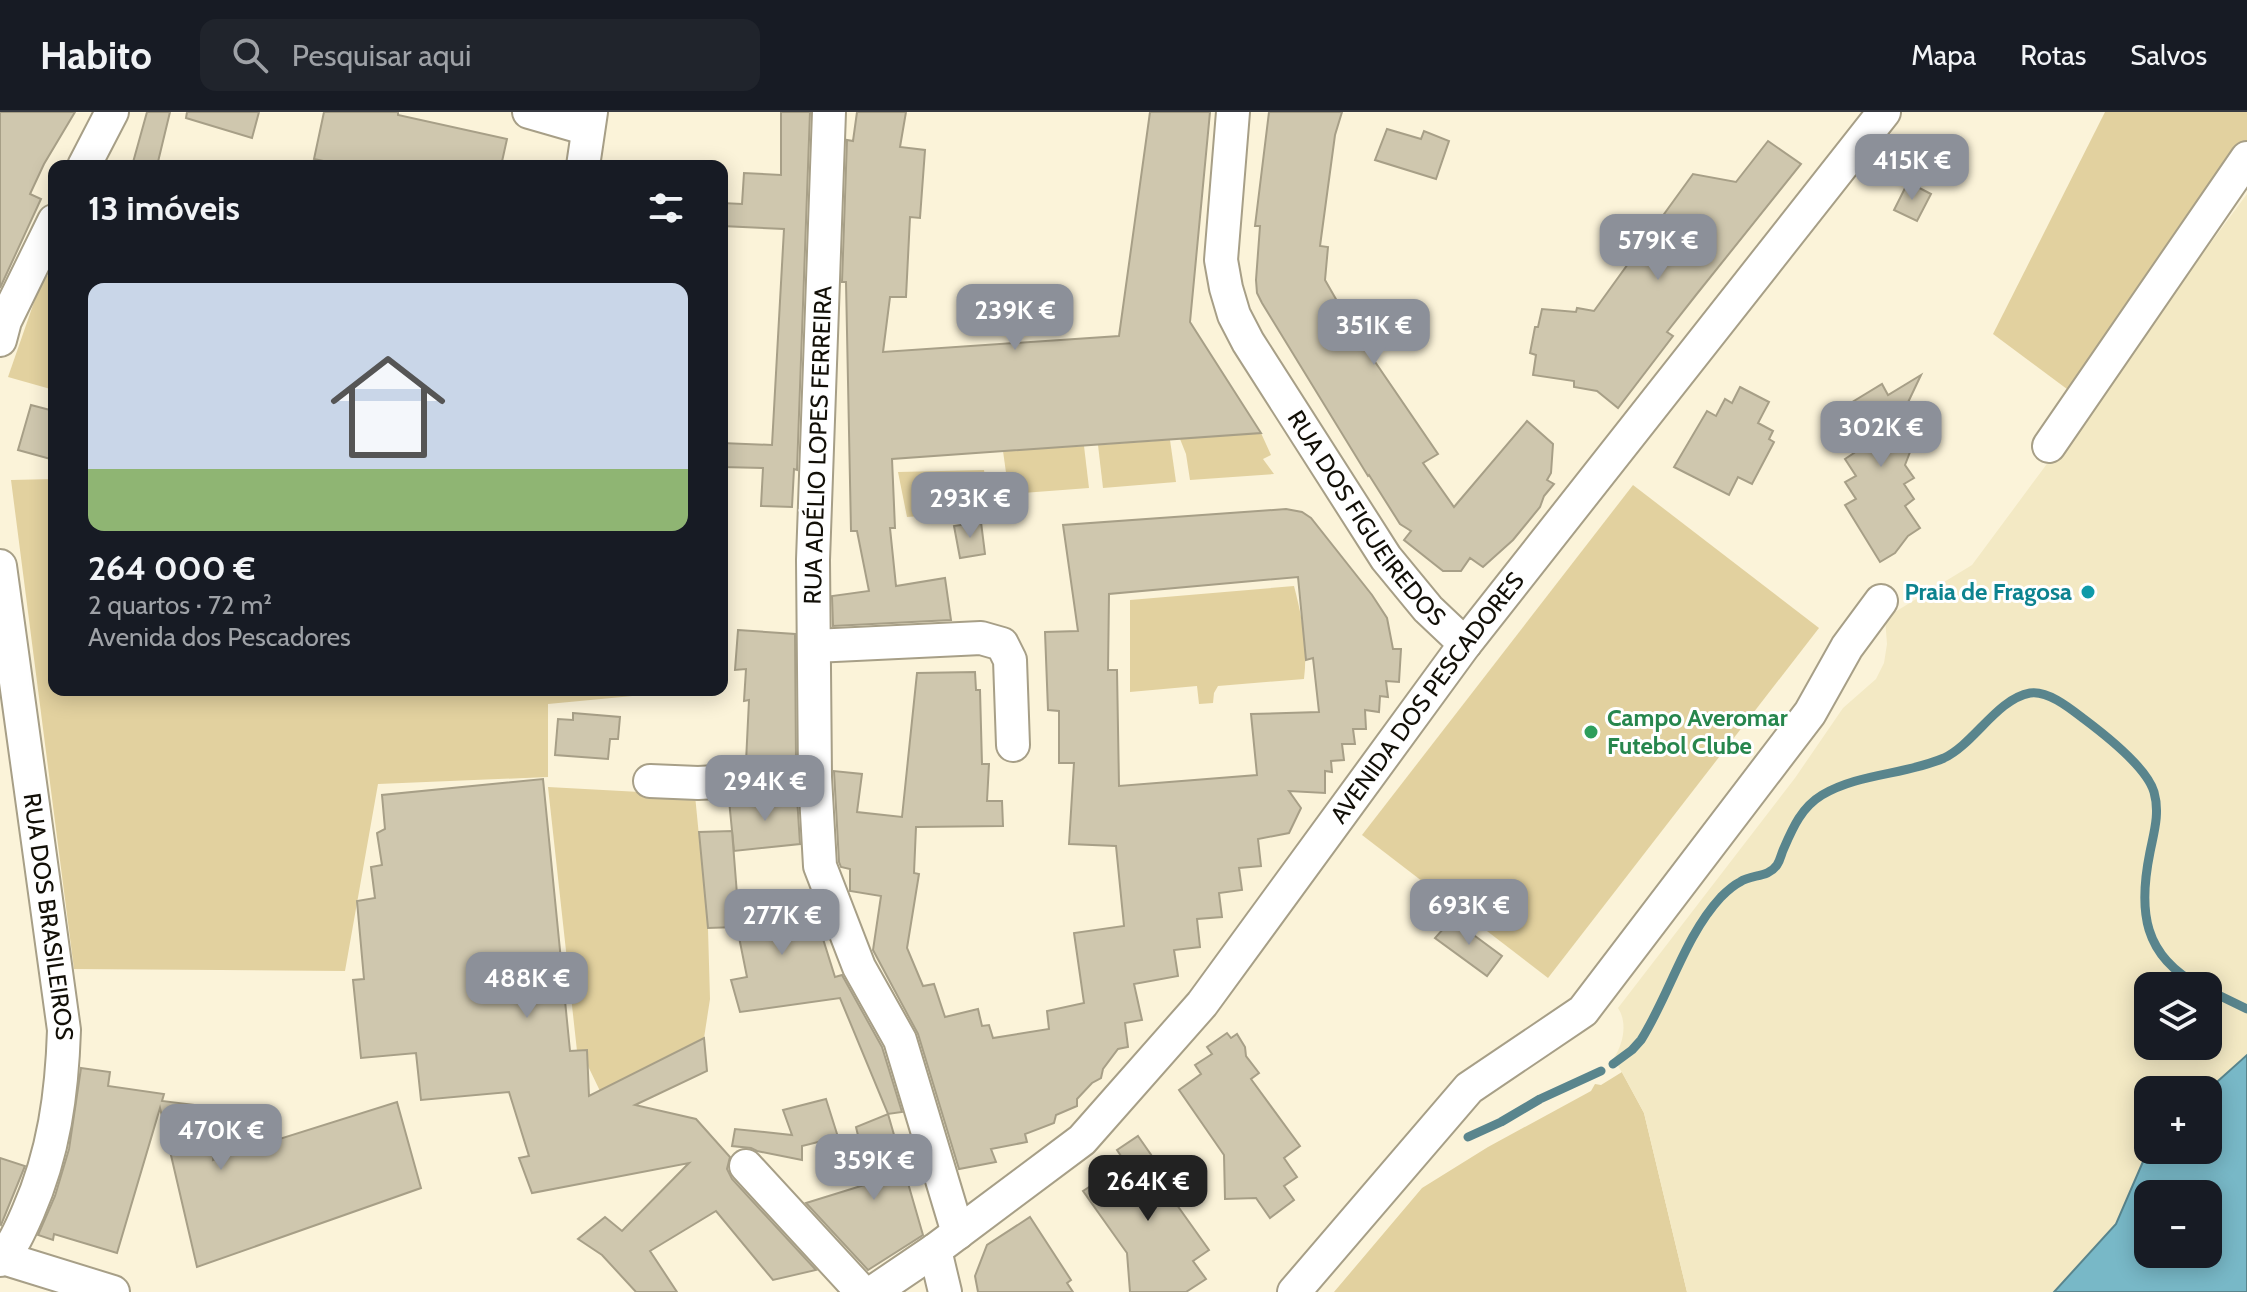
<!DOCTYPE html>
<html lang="pt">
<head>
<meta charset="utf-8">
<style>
  :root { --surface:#171b24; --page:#20242c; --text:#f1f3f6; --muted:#9ea1a6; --line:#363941; --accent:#8c9099 }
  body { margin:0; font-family:Cabin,sans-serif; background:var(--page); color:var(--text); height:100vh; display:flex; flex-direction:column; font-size:30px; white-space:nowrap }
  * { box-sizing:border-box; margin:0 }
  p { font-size:26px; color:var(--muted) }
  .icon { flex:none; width:44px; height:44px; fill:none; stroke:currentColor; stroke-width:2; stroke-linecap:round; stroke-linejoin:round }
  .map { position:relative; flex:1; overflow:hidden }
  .sheet { position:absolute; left:48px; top:48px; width:680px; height:536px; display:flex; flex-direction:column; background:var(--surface); border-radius:16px; box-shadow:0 4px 20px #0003 }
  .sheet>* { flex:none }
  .buttons { position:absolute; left:2134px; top:860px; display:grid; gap:16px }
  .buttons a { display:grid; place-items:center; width:88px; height:88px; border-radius:16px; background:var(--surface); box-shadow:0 4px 20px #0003; font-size:40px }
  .price { position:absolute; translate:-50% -68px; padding:0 18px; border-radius:16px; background:var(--accent); color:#fff; font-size:26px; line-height:52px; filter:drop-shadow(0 2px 4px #0008) }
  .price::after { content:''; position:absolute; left:50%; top:48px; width:24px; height:18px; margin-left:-12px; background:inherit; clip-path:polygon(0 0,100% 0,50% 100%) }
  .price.active { background:#222; color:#fff }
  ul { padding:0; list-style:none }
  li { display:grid; align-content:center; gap:16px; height:424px; padding:0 40px }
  li span { display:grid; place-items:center; height:248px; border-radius:16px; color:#555 }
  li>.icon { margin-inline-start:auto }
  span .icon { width:144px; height:144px; fill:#fffc; stroke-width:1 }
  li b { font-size:34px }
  h2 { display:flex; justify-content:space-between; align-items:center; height:96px; padding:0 40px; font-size:34px }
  header { display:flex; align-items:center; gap:48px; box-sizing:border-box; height:112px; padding:0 40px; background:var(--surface); border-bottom:2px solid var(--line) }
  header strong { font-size:38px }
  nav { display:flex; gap:44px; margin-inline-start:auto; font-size:28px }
  .search { width:560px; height:72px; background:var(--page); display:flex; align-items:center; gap:20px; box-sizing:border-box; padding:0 28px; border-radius:16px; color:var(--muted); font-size:30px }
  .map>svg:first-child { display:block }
</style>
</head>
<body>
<header>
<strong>Habito</strong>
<div class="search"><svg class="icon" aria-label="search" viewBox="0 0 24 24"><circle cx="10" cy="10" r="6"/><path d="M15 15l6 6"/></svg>Pesquisar aqui</div>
<nav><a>Mapa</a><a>Rotas</a><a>Salvos</a></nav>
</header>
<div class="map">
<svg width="2247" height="1180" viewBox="0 0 2247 1180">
  <rect width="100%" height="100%" fill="#fbf3d9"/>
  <!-- green -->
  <g fill="#e2d19f">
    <path d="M2105,0H2247V34L2075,283L1993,222Z"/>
    <path d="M54,157V278L8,265L41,170Z"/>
    <path d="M1261,321L1271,343L1263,347L1274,362L1190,368L1186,342L1180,327Z"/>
    <path d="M1170,328L1176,370L1103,376L1098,333Z"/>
    <path d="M1084,334L1089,376L1009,382L1003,339Z"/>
    <path d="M984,358L990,399L907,405L898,360Z"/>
    <path d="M54,367V578H696L548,592V665L378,672L345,859L74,857L11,368Z"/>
    <path d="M1633,373L1819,516L1548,866L1362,723Z"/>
    <path d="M1294,474C1302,505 1308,535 1304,567L1218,574L1214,581L1213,591L1199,592L1197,574L1130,580V488Z"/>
    <path d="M548,675L695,683L708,817L710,887L704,926L600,979L588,954L587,939H577Z"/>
    <path d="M1622,960L1644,1001L1687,1180H1334L1422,1076L1488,1035L1591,979L1595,972L1601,973Z"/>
  </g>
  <!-- sand -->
  <path fill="#f3e9c4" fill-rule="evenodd" d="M2247,82V943L2208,978H2148V1038L2116,1112L2054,1180H1687L1644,1001L1614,946C1623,932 1628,911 1618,896L1795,666L1843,596L1876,567L1884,551L1887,532L1885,506L1972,453ZM2148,874H2208V934H2148Z"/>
  <!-- water -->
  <path fill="#78b8c7" stroke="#59858d" stroke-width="2" fill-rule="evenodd" d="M2247,943V1180H2054L2116,1112L2148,1038H2208V978ZM2148,1082H2208V1142H2148Z"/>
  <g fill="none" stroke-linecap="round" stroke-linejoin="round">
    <!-- stream -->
    <g stroke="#59858d" stroke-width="9">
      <path d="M2208,878L2247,897"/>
      <path d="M1613,952L1632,938L1641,928C1670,882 1684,825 1721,785C1726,780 1734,773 1740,770C1752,762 1768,766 1777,753C1781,747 1781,742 1784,736C1793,715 1802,695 1822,683C1859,661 1905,663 1944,646C1974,632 1997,587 2030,581C2048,578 2071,597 2084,607C2104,622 2147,656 2154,680C2160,701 2154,720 2150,740C2138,799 2143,844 2200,874"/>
      <path d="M1468,1025L1501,1010L1540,987L1601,959"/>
    </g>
  </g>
  <!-- building -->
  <g fill="#cfc7ae" stroke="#a79f87" stroke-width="2" fill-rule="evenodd">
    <path d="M0,0H75L44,52L30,82L41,87L0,176Z"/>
    <path d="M147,0H170L157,54H132Z"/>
    <path d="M187,0H259L252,26L186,6Z"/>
    <path d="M324,0H398V3L507,27L501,54H347L314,47Z"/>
    <path d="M781,0H810L797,358L794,357L792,395L761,394L763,356L722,355V331L772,333L784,117L722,114V91L742,92L744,61L781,63Z"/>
    <path d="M857,0H906L900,35L925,38L920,106L910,105L906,185H890L883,240L1119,224L1150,0H1210L1190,210L1261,321L892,347L895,416H890L896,474L945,466L951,508L833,514L832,484L869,479L857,419H851L846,170H842L847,28L853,29Z"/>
    <path d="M1269,0H1342L1335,23L1320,134L1328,135L1325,168L1356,222L1438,342L1423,351L1454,395L1527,309L1553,332L1551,361L1547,368L1554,372L1544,384L1540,395L1513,428L1483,455L1470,446L1461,459H1443L1404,428L1411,419L1400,412L1369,363L1368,364L1262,191L1257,181L1256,168L1260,114H1255Z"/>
    <path d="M1387,17L1421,27L1424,19L1449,29L1436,67L1375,48Z"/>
    <path d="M1768,29L1801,52L1696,183L1667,220L1673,224L1618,296L1597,279L1574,275V269L1533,263L1536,243L1530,241L1535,215H1538L1542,197L1576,200L1577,196L1594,199L1693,62L1736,70Z"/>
    <path d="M1908,70L1931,82L1917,109L1894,98Z"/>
    <path d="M1921,263L1902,303L1912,323L1903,328L1910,340L1905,353L1914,366L1904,372L1914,387L1905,394L1920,416L1908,424L1895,441L1880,450L1845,393L1856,387L1845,370L1856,364L1845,347L1854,341L1843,324L1856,316L1844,295L1882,272L1888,283Z"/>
    <path d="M1740,275L1769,290L1758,311L1773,319L1769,327L1774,330L1752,372L1738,365L1729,383L1674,355L1707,299L1716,304L1725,287L1732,291Z"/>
    <path d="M31,293L54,299V348L18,338Z"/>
    <path d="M1286,397L1302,400L1311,406L1372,483L1387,506L1393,537H1401L1399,570L1386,569L1388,585L1380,584L1379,600L1365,598L1366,617H1353L1355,632H1342L1344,648L1331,649L1332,660L1325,659V681L1289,679L1301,696L1289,721L1258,727L1261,754L1239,756L1242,778L1219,781L1222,805L1197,807L1200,835L1174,838L1178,864L1134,872L1142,908L1125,911L1128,935L1118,937L1103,957L1101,966L1092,971L1077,987V994L1056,1003L1054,1011L1025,1022L1027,1030L991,1037L996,1050L959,1057L918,922L873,838L881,784L850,779V757L841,755L839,750L834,659L862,662L857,700L902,705L917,561L975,560L976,578H980L982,652H989L987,689H1002L1003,714L916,715L914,761L919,762L907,836L923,874L934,872L945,905L978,897L982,914L989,913L993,926L1049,917L1047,899L1084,891L1074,821L1124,814L1116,734L1069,732L1074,651H1059V599L1048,598L1045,520L1078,519L1063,413ZM1298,465L1306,548L1313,546L1319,600L1251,602L1257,663L1119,674L1117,558H1108L1109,482Z"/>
    <path d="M981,410L985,442L960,446L954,414Z"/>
    <path d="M738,518L795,522L796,647L746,650L749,588L744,589L746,557L735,558Z"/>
    <path d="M573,601L620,605L618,627H610L608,647L555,643L558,607L573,608Z"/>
    <path d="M543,667L570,939L587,938L589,984L704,926L707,959L635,993L696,1007L730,1045L727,1057L732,1067L816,1158L773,1168L716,1099L650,1139L677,1180H636L602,1143L578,1127L605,1105L622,1119L689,1051L532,1081L519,1046L529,1044L509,980L421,988L416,941L361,946L353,868L364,867L357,789L375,786L371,755L382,753L377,721L385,717L382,683Z"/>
    <path d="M797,685L800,732L734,739L729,688Z"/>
    <path d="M732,719L738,795L780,787L789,820L818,811L835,865L842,863L882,935L902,1000L888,1002L840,886L740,900L731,868L747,865L737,815L708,816L699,720Z"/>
    <path d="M1452,807L1502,844L1487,864L1435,826Z"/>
    <path d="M1227,921L1231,926L1237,922L1245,935L1246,944L1259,961L1251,967L1300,1034L1284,1046L1297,1065L1284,1074L1294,1088L1270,1106L1256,1086L1225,1087L1224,1043L1179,978L1201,962L1195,953L1212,942L1207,935Z"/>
    <path d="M81,956L110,960L108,974L164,982L162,989L220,996L213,1048L397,990L421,1076L197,1155L160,996L117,1141L54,1122L53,1128L38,1123L55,1084L69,1037Z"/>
    <path d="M826,987L838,1025L802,1034V1048L757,1039L751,1036L732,1034L735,1017L792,1023L783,998Z"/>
    <path d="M888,1002L923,1123L868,1158L806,1091L890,1065L867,1061L856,1015Z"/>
    <path d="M1138,1024L1168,1067L1162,1072L1209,1138L1193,1149L1206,1167L1186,1180H1130L1127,1141L1083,1079L1106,1064L1101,1058L1121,1044L1117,1038Z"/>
    <path d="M0,1046L25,1054L1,1113L0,1112Z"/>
    <path d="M1030,1105L1071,1168L1067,1171L1073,1180H978L975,1164L987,1133Z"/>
  </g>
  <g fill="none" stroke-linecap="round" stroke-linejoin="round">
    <!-- minor casing -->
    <g stroke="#a79f87" stroke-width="36">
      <g id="minor">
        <path d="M529,0L588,17"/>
        <path d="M829,0L813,448L815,665L820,754L859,855L900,928L958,1121"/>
        <path id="s1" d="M1233,0L1221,148L1226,176L1234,203L1248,230L1386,446L1428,497L1465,532"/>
        <path d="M84,54L112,0"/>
        <path d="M583,54L591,0"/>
        <path d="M0,228L5,209L54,109"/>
        <path d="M2049,334L2247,46"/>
        <path id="s2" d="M0,454L64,918C62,981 54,1041 28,1100C21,1116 13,1135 0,1148"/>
        <path d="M814,534L981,526L1002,532L1010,548L1013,633"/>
        <path d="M650,669L698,671L815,665"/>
        <path d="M746,1054L862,1180"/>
        <path d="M935,1138L945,1180"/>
        <path d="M3,1146L113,1180"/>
        <path id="s3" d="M873,1180L935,1138L1082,1028L1202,892L1465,532L1884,0"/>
        <path d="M1294,1180L1469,976L1583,899L1810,601L1847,535L1881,489"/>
      </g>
    </g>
    <!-- minor -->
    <use href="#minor" stroke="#fff" stroke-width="32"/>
  </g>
  <!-- markers -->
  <circle fill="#0f9aa8" stroke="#fff" stroke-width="3" cx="2088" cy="480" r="8"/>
  <circle fill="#2e9e5b" stroke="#fff" stroke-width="3" cx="1591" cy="620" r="8"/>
  <g text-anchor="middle" stroke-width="6" stroke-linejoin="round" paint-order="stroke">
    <!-- street labels -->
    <g font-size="24" fill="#120f07" stroke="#fff">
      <text transform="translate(818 333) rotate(-88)" y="8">RUA ADÉLIO LOPES FERREIRA</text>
      <text dy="8" stroke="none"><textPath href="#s1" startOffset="448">RUA DOS FIGUEIREDOS</textPath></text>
      <text dy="8" stroke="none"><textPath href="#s3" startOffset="820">AVENIDA DOS PESCADORES</textPath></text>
      <text dy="8" stroke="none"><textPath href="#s2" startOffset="354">RUA DOS BRASILEIROS</textPath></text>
    </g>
    <!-- culture labels -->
    <g font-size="24" font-weight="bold" fill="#0d838f" stroke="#fff" text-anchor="end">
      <text x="2072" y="488">Praia de Fragosa</text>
    </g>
    <!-- leisure labels -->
    <g font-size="24" font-weight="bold" fill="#27864d" stroke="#fff" text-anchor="start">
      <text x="1607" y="614">Campo Averomar<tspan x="1607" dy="28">Futebol Clube</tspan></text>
    </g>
  </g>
</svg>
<div class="buttons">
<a><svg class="icon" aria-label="layers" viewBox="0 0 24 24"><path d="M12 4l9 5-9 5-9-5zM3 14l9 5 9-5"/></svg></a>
<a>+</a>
<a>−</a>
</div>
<b class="price" style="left:1912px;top:90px">415K €</b>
<b class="price" style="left:1658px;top:170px">579K €</b>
<b class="price" style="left:1015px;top:240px">239K €</b>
<b class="price" style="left:1374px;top:255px">351K €</b>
<b class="price" style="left:1881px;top:357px">302K €</b>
<b class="price" style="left:970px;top:428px">293K €</b>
<b class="price" style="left:765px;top:711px">294K €</b>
<b class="price" style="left:1469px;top:835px">693K €</b>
<b class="price" style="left:782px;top:845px">277K €</b>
<b class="price" style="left:527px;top:908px">488K €</b>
<b class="price" style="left:221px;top:1060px">470K €</b>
<b class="price" style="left:874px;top:1090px">359K €</b>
<b class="price active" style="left:1148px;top:1111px">264K €</b>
<section class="sheet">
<h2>13 imóveis<svg class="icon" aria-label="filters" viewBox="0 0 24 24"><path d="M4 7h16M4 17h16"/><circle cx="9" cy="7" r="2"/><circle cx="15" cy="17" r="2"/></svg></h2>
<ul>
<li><span style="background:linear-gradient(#c9d6e8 75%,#8fb573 0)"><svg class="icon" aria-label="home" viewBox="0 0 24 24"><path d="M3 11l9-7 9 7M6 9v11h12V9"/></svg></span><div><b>264 000 €</b><p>2 quartos · 72 m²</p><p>Avenida dos Pescadores</p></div></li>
</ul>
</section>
</div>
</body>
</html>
